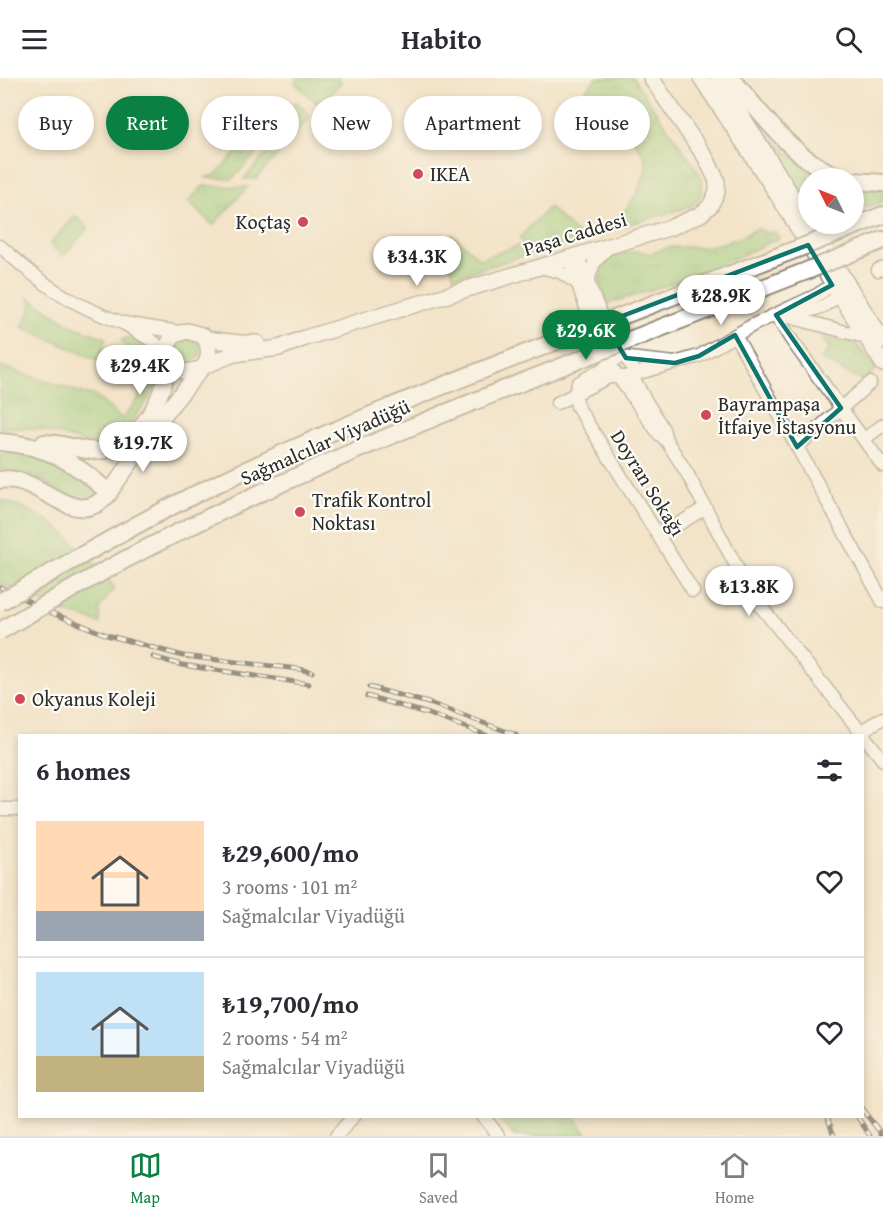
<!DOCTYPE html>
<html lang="en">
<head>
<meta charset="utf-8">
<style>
  :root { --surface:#fff; --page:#f2f2f3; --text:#2b2b33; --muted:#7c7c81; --line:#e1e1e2; --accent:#0b8043 }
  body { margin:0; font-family:"Gentium Book Plus",serif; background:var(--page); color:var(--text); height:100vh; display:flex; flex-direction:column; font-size:22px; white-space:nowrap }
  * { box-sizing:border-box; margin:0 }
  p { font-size:20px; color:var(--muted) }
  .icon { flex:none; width:33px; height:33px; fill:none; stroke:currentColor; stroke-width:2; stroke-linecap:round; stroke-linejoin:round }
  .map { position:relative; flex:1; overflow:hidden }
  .details { position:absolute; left:18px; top:656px; width:846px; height:384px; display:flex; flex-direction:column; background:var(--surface); border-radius:0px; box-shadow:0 3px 9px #0003 }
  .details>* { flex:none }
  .guide { position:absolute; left:18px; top:18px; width:848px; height:54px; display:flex; gap:12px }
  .needle { width:39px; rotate:313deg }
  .fabs { position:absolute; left:798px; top:90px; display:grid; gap:12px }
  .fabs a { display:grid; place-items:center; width:66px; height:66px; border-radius:50%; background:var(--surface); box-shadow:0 3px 9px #0003; font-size:30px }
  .price { position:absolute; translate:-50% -51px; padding:0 14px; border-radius:21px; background:#fff; color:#222; font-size:20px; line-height:39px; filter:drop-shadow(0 2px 3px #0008) }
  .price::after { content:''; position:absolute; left:50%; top:36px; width:18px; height:14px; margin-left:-9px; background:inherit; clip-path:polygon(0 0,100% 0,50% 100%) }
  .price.current { background:var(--accent); color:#fff }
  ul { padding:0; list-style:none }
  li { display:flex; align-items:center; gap:18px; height:150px; padding:0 18px }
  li+li { border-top:2px solid var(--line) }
  li span { display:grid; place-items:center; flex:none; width:168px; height:120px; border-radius:0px; color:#555 }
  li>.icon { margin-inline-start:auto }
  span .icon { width:72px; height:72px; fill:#fffc; stroke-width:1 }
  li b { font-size:26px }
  h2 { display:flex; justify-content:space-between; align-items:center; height:72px; padding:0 18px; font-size:26px }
  .pill { padding:0 21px; border-radius:27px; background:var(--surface); box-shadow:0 3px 9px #0003; font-size:21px; line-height:54px }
  .pill.current { background:var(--accent); color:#fff }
  header { display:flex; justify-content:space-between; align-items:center; height:78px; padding:0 18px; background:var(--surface); font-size:27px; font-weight:700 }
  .tabs { display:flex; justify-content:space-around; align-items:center; height:84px; border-top:2px solid var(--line); background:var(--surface); font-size:16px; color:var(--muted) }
  .tabs a { display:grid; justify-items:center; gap:3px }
  .tabs .current { color:var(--accent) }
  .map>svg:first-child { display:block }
</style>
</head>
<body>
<header><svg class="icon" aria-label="menu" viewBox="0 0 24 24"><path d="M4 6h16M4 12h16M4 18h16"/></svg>Habito<svg class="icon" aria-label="search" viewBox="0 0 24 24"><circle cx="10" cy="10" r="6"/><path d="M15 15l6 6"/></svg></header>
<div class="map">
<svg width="883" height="1058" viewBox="0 0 883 1058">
  <defs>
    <pattern id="grass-tufts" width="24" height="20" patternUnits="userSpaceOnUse" patternTransform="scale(1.5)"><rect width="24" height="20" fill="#99cf81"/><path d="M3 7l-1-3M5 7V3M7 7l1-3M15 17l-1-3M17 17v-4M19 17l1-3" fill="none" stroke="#84b270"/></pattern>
    <pattern id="park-dots" width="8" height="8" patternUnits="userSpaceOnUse" patternTransform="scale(1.5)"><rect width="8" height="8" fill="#99cf81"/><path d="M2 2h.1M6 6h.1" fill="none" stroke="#84b270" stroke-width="1.8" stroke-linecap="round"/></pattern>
  </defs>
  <rect width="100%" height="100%" fill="#fdfcf7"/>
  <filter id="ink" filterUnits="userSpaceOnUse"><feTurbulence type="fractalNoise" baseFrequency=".0167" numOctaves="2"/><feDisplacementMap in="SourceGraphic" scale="12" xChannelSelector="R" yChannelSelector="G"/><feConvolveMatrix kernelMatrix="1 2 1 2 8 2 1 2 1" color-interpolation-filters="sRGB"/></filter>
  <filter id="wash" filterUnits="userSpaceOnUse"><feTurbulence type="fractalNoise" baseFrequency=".008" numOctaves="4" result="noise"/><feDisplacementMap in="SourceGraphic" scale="24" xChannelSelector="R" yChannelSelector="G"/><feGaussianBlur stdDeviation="1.35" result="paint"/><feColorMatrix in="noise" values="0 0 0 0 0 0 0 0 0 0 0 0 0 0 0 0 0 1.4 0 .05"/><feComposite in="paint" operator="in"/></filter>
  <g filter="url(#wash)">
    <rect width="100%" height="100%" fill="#f3e4c9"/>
    <!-- grass -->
    <g fill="url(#grass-tufts)" stroke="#627d56" stroke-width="1.5">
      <path d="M296,0H338L341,5L321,26H318L295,5Z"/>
      <path d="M597,0H633L700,96C704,110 704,118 692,128L620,149L616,144C628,128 645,108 646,87C646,64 597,32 580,18Z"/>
      <path d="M297,24L308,35L309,40L256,101H244L297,42L293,37L232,101L205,100L215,97L238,73L243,77L289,26Z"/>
      <path d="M769,58L805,90L821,100H808V132L764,61Z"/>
      <path d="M203,108L248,109L213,147L188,124Z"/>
      <path d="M883,110V123L854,135V111Z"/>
      <path d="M549,129L578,157L573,163L454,199L444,164L452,156L480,181L524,166L519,160Z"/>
      <path d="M757,150L767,155L776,154L779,160L701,196L607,226L600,206V199L602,190L613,178L637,173L649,176L670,169H703L723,165L742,159Z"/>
      <path d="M29,220L72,248L106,260L99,283L22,249L31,231Z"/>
      <path d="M133,257C150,269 166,283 157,306C152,319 143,329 134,340C102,381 87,363 46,353C31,349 15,349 0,350V288L85,316L94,317L122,341L152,304C162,283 151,269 129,272L121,262Z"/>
      <path d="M182,259L199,264L201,277L191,286L178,283L174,270Z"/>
      <path d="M0,376C47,374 61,386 96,413L97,417L88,423L70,420L41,402L0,391Z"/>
      <path d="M0,422C54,435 78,469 114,508V511L100,529V545L51,530L0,505Z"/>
      <path d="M498,1038H573L589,1058H514Z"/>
    </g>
    <!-- park -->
    <path fill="url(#park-dots)" stroke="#627d56" stroke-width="1.5" d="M820,259L855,265L877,290L864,304L821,281L830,270Z"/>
    <!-- pitch -->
    <path fill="#99cf81" stroke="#627d56" stroke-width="1.5" d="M75,138L88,150L63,178L50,166Z"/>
  </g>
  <g filter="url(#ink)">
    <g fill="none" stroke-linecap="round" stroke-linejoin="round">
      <!-- minor casing -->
      <g stroke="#8f887a" stroke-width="15">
        <g id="minor">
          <path d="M0,168C42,206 69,226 123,245"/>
          <path d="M569,180L598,265L612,290L659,356L666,362L663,351L644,320L634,301L632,288L611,263L577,177"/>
          <path d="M540,189L560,194L577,205"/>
          <path d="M878,192L883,190"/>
          <path d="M587,205L594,185L609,168"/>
          <path d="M776,237L790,260L883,388"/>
          <path d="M786,238L865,259"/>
          <path d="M792,238L822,229L839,218"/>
          <path d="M735,257L883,524"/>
          <path d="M167,278L154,264L123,245L179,254"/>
          <path d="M675,285L620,279L613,283L610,287L578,305L575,316L577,328L693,513"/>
          <path d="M557,325L609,299H625L699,278L753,247L817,217L832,207"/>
          <path d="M864,361L883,347"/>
          <path d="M666,362L687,395L751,516L883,682"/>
          <path d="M797,369L870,305"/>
          <path d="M659,458L705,430"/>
          <path d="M860,654L883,640"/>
          <path d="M0,731H20"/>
          <path d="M483,1038L499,1058"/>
          <path d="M336,1058L354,1038"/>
        </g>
      </g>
      <!-- major casing -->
      <g stroke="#8f887a" stroke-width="18">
        <g id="major">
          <path d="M701,0L772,108L883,286"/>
          <path d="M718,0L883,263"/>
          <path d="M206,261L239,265H257"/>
          <path d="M204,288L234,276L279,270L305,260L672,149L701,136L710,128L717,114V103L706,80L651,0"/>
          <path d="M124,364C150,345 164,313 170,282"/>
          <path d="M109,415L170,329L204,288C211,277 209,269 204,258L187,253L175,257C161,270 168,287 185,294L201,291"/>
        </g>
      </g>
      <!-- highway casing -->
      <g stroke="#8f887a" stroke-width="20">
        <g id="highway">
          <path d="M731,0C763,37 794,83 842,100"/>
          <path d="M854,103L883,105"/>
          <path d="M830,158L883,137"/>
          <path d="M844,178L883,162"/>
          <path d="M671,219L797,171"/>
          <path d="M681,242L809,192"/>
          <path d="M0,364C47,367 75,384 109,415C75,457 38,393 0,402"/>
          <path d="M44,365C72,365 97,383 124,364"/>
        </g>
      </g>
      <!-- minor -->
      <use href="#minor" stroke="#fff" stroke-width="12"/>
      <!-- major -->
      <use href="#major" stroke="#fff" stroke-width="15"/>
      <!-- highway -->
      <use href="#highway" stroke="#fff" stroke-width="16"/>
      <!-- rail casing -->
      <g stroke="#2b2b2b" stroke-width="5">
        <g id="rail">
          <path d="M0,509L52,535L107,557L183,578L299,591L312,594"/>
          <path d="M153,579L182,587L309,606"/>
          <path d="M369,609L432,626L516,657"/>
          <path d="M367,618L429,636L486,657"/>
          <path d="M862,1031L883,1058"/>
          <path d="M827,1038L834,1058"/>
          <path d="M857,1038L870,1058"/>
        </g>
      </g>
      <!-- rail -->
      <use href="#rail" stroke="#fdfcf7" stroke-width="3" stroke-dasharray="9" stroke-linecap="butt"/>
      <!-- highway-bridge casing -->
      <g stroke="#8f887a" stroke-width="20" stroke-linecap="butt">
        <g id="highway-bridge">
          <path d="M797,171L830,158"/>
          <path d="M809,192L844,178"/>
          <path d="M0,524C59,490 118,456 178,425C337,345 506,283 671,219"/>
          <path d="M0,553C56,520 112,487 171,458C336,375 509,309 681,242"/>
        </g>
      </g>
      <!-- highway-bridge -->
      <use href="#highway-bridge" stroke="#fff" stroke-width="16"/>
    </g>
  </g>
  <!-- marked area -->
  <path d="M0 0H883V1058H0ZM808,167L832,207L776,237L841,330L797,369L735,257L699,278L675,285L626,280L604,245Z" fill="#f3e4c9" fill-opacity=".55" fill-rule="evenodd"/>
  <path fill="none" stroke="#0f766e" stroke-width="4.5" stroke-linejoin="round" d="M808,167L832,207L776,237L841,330L797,369L735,257L699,278L675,285L626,280L604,245Z"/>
  <!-- markers -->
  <g fill="#d1495b" stroke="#fdfcf7" stroke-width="2">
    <circle cx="418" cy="96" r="6"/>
    <circle cx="303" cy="144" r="6"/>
    <circle cx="706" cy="337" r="6"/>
    <circle cx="300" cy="434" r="6"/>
    <circle cx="20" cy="621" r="6"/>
  </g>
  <g text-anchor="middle" stroke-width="4.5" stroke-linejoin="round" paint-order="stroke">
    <!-- poi labels -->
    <g font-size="20" fill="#2b2b2b" stroke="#fdfcf7" text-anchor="start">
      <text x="430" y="103">IKEA</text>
      <text x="291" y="151" text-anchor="end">Koçtaş</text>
      <text x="718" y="333">Bayrampaşa<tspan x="718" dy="23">İtfaiye İstasyonu</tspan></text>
      <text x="312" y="429">Trafik Kontrol<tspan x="312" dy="23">Noktası</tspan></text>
      <text x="32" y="628">Okyanus Koleji</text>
    </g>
    <!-- street labels -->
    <g font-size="20" fill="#2b2b2b" stroke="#fdfcf7">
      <text transform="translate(575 156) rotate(-17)" y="7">Paşa Caddesi</text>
      <text transform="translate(325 364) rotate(-24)" y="7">Sağmalcılar Viyadüğü</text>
      <text transform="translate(648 405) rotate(58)" y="7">Doyran Sokağı</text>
    </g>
  </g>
</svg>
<div class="fabs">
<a><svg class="needle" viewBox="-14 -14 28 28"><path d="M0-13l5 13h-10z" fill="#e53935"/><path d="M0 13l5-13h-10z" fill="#7c7c81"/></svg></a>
</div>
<b class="price" style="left:417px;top:209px">₺34.3K</b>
<b class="price" style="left:721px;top:248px">₺28.9K</b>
<b class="price current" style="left:586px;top:283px">₺29.6K</b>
<b class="price" style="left:140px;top:318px">₺29.4K</b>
<b class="price" style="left:143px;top:395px">₺19.7K</b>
<b class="price" style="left:749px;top:539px">₺13.8K</b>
<div class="guide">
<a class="pill">Buy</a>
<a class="pill current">Rent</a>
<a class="pill">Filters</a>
<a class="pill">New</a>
<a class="pill">Apartment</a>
<a class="pill">House</a>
</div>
<section class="details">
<h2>6 homes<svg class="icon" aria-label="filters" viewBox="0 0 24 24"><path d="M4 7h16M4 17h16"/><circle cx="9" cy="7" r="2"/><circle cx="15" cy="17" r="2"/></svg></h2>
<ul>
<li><span style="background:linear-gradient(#ffd9b3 75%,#9aa5b1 0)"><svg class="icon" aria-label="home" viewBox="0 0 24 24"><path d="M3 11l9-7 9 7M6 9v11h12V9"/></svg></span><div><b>₺29,600/mo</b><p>3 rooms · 101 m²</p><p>Sağmalcılar Viyadüğü</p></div><svg class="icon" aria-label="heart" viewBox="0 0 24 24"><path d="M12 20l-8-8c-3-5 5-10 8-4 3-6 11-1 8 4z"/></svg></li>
<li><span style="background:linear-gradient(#bfe0f5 70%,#c2b280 0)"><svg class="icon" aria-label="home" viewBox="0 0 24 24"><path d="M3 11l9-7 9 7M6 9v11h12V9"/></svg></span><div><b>₺19,700/mo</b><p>2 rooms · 54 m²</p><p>Sağmalcılar Viyadüğü</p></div><svg class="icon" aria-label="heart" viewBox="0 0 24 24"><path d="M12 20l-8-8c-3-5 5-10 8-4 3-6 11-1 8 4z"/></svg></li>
</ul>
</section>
</div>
<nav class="tabs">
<a class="current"><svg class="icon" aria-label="map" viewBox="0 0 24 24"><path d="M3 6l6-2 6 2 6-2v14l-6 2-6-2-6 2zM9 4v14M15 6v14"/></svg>Map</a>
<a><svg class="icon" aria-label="saved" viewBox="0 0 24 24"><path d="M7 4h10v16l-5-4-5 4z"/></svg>Saved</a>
<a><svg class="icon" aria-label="home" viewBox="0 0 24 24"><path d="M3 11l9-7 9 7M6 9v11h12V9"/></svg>Home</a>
</nav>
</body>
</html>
